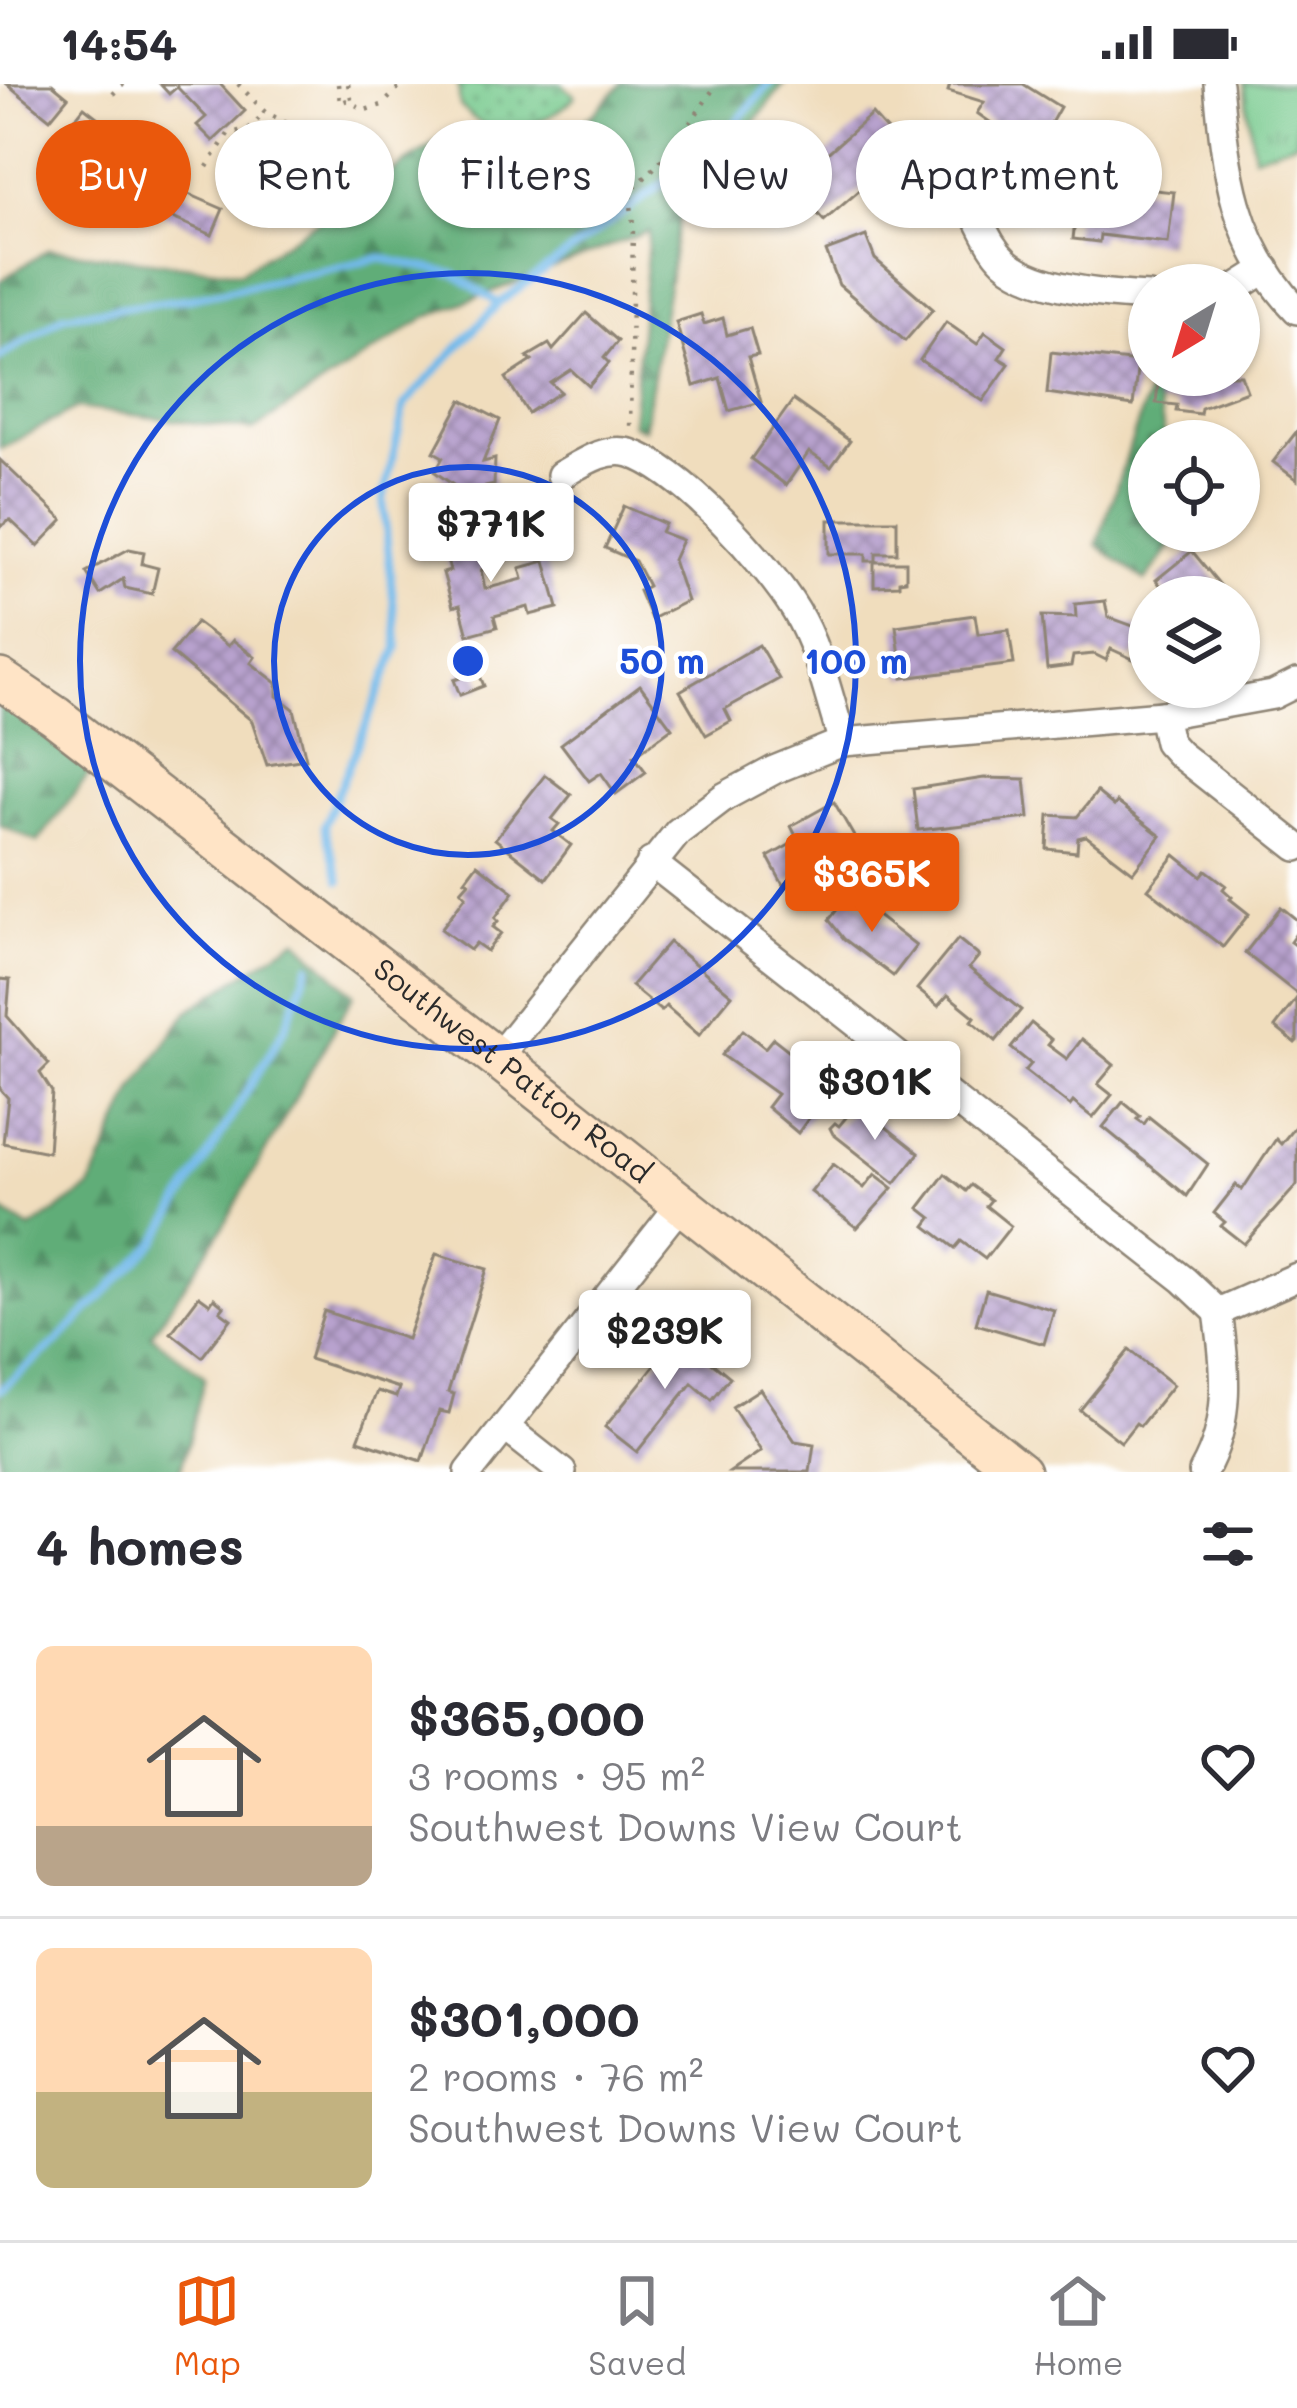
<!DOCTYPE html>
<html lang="en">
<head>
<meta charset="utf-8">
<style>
  :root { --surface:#fff; --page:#f2f2f3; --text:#2b2b33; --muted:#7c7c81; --line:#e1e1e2; --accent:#ea580c }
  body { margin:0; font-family:Mali,sans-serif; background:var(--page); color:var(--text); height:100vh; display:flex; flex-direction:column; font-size:45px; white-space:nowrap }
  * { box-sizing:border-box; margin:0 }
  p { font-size:39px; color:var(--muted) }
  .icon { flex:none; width:66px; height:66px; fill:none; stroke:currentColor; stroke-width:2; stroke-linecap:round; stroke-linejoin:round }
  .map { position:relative; height:1388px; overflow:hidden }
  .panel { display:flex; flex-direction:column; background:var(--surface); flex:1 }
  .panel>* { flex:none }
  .hud { position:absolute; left:36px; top:36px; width:1227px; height:108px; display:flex; gap:24px }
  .needle { width:78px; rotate:218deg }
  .tools { position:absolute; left:1128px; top:180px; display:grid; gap:24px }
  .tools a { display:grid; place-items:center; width:132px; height:132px; border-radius:50%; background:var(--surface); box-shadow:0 3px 9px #0004; font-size:60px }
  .price { position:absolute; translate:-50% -102px; padding:0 27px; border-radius:12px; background:#fff; color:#222; font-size:39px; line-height:78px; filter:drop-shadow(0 3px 6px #0008) }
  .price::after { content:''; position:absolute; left:50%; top:72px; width:36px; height:27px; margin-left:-18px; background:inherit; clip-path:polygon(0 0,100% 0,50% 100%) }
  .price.current { background:var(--accent); color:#fff }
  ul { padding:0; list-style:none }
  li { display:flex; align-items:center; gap:36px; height:300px; padding:0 36px }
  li+li { border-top:3px solid var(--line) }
  li span { display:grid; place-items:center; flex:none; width:336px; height:240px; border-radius:18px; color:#555 }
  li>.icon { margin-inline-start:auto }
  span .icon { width:144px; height:144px; fill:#fffc; stroke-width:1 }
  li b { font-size:51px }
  h2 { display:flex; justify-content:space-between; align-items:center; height:144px; padding:0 36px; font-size:51px }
  .tag { padding:0 42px; border-radius:54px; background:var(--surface); box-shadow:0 3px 9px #0004; font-size:42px; line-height:108px }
  .tag.current { background:var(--accent); color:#fff }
  .status { display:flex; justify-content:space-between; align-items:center; height:84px; padding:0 60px; background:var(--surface); direction:ltr }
  .status svg { height:33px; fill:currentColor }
  .tabs { display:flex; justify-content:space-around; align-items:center; height:168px; border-top:3px solid var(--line); background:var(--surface); font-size:33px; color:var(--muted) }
  .tabs a { display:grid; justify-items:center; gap:6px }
  .tabs .current { color:var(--accent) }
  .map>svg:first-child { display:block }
</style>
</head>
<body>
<div class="status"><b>14:54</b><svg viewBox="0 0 49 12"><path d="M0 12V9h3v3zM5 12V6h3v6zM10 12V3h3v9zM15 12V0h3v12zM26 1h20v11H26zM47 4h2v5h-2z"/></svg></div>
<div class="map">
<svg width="1297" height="1388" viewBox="0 0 1297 1388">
  <defs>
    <pattern id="grass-dots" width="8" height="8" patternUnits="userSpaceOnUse" patternTransform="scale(3)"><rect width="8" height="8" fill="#76c98c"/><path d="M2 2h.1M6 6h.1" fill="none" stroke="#61a373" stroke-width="1.8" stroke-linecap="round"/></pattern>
    <pattern id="forest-firs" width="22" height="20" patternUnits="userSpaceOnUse" patternTransform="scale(3)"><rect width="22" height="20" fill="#60ad78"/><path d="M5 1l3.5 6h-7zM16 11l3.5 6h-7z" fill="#4f8d63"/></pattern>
    <pattern id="park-tufts" width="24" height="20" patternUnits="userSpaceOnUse" patternTransform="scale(3)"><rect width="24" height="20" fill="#76c98c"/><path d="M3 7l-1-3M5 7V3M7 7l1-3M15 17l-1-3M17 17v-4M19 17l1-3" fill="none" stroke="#61a373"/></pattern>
    <pattern id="building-cross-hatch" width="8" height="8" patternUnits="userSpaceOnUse" patternTransform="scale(3)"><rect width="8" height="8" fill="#b8a2ce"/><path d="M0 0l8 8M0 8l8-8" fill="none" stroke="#9684a7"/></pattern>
  </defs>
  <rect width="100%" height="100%" fill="#fff"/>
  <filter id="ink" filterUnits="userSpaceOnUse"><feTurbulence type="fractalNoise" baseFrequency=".00833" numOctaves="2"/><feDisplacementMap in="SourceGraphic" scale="24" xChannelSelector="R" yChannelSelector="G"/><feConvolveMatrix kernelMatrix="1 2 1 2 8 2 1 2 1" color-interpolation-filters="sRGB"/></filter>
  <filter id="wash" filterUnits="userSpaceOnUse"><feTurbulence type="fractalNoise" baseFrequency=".004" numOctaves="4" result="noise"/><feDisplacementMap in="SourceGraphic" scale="48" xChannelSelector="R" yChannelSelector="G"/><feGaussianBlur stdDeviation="2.7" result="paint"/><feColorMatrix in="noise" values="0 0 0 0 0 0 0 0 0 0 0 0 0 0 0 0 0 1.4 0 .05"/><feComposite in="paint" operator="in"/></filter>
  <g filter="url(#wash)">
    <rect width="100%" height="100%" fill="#f0ddbd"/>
    <!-- grass -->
    <path fill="url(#grass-dots)" stroke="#507a5c" stroke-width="3" d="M458,0H562L575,12C557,34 511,53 484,41C475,37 467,28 460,22Z"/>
    <!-- forest -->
    <g fill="url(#forest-firs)" stroke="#466c52" stroke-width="3">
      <path d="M622,0H784L679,136L644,345L632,340L649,147L426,233L253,346L77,324L0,365V197L49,165L240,188L454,47L545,50L574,42L593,30Z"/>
      <path d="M1153,294L1166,357H1149V447H1183L1145,497L1097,461Z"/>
      <path d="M0,620L93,685L38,758L0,741Z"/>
      <path d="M297,855L354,910L220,1148L151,1251L205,1293L180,1388H0V1126L30,1145L90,1104L135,1003L188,927Z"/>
    </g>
    <!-- park -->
    <path fill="url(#park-tufts)" stroke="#507a5c" stroke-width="3" d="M1244,0H1297V57L1254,72Z"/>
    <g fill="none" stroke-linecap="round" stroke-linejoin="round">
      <!-- stream -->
      <g stroke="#72b9ea" stroke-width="8">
        <path d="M0,273L65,231L191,214L380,174L454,190L498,219"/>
        <path d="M340,797L324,742L398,563L383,416L405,320L499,219L719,59L769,0"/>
        <path d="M0,1306L56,1259L157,1157L285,944L309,882"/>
      </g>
    </g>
    <g id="blocks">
      <!-- building -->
      <g fill="url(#building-cross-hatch)">
        <path d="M7,0H52L68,13L50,35Z"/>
        <path d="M160,0H220L245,27L213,57L197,41L206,33L177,3L169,10Z"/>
        <path d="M950,0H1023L1060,23L1034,69L977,29L984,18L948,7Z"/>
        <path d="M84,23L102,37L95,45L128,71L135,62L153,76L125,111L57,58Z"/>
        <path d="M872,30L902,64L868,90L873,95L824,137L792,100Z"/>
        <path d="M272,44L351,80L332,120L312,111L317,101L279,83L274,94L253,84Z"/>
        <path d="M168,101L223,125L212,151L156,127Z"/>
        <path d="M1110,101L1174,108L1168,159L1100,151L1099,158L1073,155L1078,110L1108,114Z"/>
        <path d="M866,152L875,175L933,225L905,257L839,201L826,167Z"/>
        <path d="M586,229L618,257L604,274L609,279L589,302L571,286L551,299L561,308L528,329L506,294L532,277L527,273L549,260L553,266Z"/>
        <path d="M701,230L704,240L723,234L727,251L750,244L758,271L748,273L761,318L729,327L720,294L694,302L676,238Z"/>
        <path d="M946,238L977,260L985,248L1006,263L999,274L1009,280L983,317L920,276Z"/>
        <path d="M1051,268L1138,278L1133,322L1047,309Z"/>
        <path d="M1159,291H1241L1247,307L1201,324L1200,330L1176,327L1177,321L1156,319Z"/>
        <path d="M462,316L500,336L483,378L495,375L494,401L463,408L435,388L443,373L434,368Z"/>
        <path d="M793,316L850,357L831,383L809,368L786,401L751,375Z"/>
        <path d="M1297,347V396L1273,378Z"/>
        <path d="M0,376L63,436L38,462L10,436L0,443Z"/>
        <path d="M624,422L665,440L661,448L682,456L673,476L687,517L651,535L639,507L648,502L635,477L605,464Z"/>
        <path d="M829,436H897V469H876V477H866V470H829Z"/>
        <path d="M476,443L488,484L481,486L485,505L523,495L520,484L545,477L558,524L530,531L528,523L494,532L497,543L468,551L460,521L453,523L443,489L450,487L441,452Z"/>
        <path d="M129,465L144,468L142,480L158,484L152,510L125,504L123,495L100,510L86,488Z"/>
        <path d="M1192,467L1230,513H1170L1156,496Z"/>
        <path d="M874,478H906V496L899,497V501L874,502Z"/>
        <path d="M1105,517L1108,533L1147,547L1133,575L1111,565L1106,576L1094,570L1073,572L1071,582L1047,585L1042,532L1076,533L1075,520Z"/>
        <path d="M975,531L978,550L1009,546L1014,580L903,594L896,542Z"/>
        <path d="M196,538L228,562L233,556L255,573L251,579L277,599V612L294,625L306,675L267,681L252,637L171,569Z"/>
        <path d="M759,561L779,595L725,625L731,637L706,651L680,607Z"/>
        <path d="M476,582L484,602L460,611L454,596L460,594L458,589Z"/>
        <path d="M640,601L672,644L634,672L646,688L616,710L601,689L589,697L561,660Z"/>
        <path d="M545,691L571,711L552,735L559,740L553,747L571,761L546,795L495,755Z"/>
        <path d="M984,694L1025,695L1029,734L918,746L913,705Z"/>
        <path d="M1097,708L1114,722L1117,718L1161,752L1133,788L1086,752L1078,754L1077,768L1047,765L1049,731L1077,733Z"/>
        <path d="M834,718L856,756L783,801L768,773L798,756L791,742Z"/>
        <path d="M1175,771L1201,792L1206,786L1226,801L1223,805L1232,813L1230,815L1249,830L1223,863L1148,805Z"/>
        <path d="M477,780L514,808L495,834L498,837L493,843L501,849L487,867L476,859L470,866L441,845L466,812L461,807L469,798L465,796Z"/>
        <path d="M849,810L916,862L893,892L844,855L829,836Z"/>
        <path d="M1281,823L1297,836V848L1290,858L1297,863V910L1245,869Z"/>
        <path d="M958,855L979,872L969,884L1021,926L996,957L972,937L975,933L948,911L938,922L917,905Z"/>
        <path d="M669,858L732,911L699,951L666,922L661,927L631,902Z"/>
        <path d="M0,895L10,896L7,932L49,980L40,989L52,1008L48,1068L3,1059L8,1014L0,1005Z"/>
        <path d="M1297,914V957L1295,959L1275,943Z"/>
        <path d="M1031,939L1052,956L1048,961L1067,975L1082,955L1114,981L1098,1000L1112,1011L1093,1034L1073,1018L1070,1022L1025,987L1031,980L1011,964Z"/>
        <path d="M743,946L765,964L773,954L833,1001L798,1049L767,1023L777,1010L722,971Z"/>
        <path d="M1123,1018L1140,1032L1137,1035L1144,1040L1149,1033L1208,1080L1187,1112L1103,1043Z"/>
        <path d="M857,1020L919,1069L895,1099L833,1050L830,1044L835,1039L839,1042Z"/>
        <path d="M1297,1040V1101L1244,1160L1221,1142L1225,1138L1214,1129L1236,1101L1242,1106L1276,1055L1281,1060Z"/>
        <path d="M833,1080L864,1104L875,1090L893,1104L857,1144L811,1108Z"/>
        <path d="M945,1090L966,1107L971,1101L991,1116L986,1122L1011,1142L985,1175L961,1157L955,1164L926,1142L932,1134L919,1124Z"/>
        <path d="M436,1170L487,1185L448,1308L454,1310L449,1329L439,1327L422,1377L358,1356L377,1307L396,1313L399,1304L309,1275L324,1227L407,1255Z"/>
        <path d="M986,1206L1054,1226L1044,1260L976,1240Z"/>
        <path d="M199,1212L210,1220L214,1214L224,1222L220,1227L231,1235L202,1273L171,1249Z"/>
        <path d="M679,1251L730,1293L712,1316L692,1299L637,1368L605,1343Z"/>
        <path d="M1129,1266L1173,1301L1140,1342L1136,1339L1121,1358L1080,1326Z"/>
        <path d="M760,1305L795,1357L814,1360L810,1388H730L761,1367L732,1323Z"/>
      </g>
    </g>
  </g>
  <g filter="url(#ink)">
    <use href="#blocks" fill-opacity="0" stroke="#8e8474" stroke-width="3"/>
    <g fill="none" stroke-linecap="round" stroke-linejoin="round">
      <!-- street casing -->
      <g stroke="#8e8474" stroke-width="32">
        <g id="street">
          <path d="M1218,0C1226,88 1233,159 1297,226"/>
          <path d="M975,129C984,146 991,164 1005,177C1035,205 1109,211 1149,213"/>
          <path d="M1239,202L1266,185"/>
          <path d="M561,391C581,380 605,362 630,369C682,386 768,480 796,527C819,565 829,616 843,658"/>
          <path d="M1162,631L1168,658L1179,670L1297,763"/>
          <path d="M651,778L1184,1196L1218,1228"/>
          <path d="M497,974L678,748L724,713L774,686L843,658L1162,631L1273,611L1297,599"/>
          <path d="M1218,1228L1297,1193"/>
          <path d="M505,1343L562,1388"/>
          <path d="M469,1388L681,1120"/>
          <path d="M1203,1388C1232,1338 1226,1283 1218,1228"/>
        </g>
      </g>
      <!-- secondary casing -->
      <g stroke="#8e8474" stroke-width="44">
        <g id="secondary">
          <path id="s1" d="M0,595L55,632L497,974L1020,1388"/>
        </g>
      </g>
      <!-- path -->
      <g stroke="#8e8474" stroke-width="4.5" stroke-dasharray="3 9" stroke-linecap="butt">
        <path d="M238,0L265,28L320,56"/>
        <path d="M338,0L340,19L350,15"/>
        <path d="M348,0L352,19L365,26L382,21L403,0"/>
        <path d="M113,10L123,0"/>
        <path d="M499,44C497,64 513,94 529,109C604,179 679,54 717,0"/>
        <path d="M207,83L228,50L250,44L264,29"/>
        <path d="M630,111L633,140L630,346"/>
      </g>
      <!-- street -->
      <use href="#street" stroke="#fff" stroke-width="27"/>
      <!-- secondary -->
      <use href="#secondary" stroke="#ffe4c6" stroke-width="39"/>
    </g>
  </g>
  <!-- distance rings -->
  <g fill="none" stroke="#1d4ed8" stroke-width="6">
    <circle cx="468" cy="577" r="194"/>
    <circle cx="468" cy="577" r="388"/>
  </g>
  <g text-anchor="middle" stroke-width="9" stroke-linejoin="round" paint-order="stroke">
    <!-- street labels -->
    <g font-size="30" fill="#2b2b2b" stroke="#fff">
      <text dy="10" stroke="none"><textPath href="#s1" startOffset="645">Southwest Patton Road</textPath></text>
    </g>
  </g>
  <circle cx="468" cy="577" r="18" fill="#1d4ed8" stroke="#fff" stroke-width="6"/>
  <g font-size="36" text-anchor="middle" font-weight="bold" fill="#1d4ed8" stroke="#fff" stroke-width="9" stroke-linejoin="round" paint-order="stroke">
    <text x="662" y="590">50 m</text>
    <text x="856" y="590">100 m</text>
  </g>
</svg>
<div class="tools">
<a><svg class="needle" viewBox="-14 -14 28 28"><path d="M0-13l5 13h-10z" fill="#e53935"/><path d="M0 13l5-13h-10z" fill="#7c7c81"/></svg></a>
<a><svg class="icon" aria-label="locate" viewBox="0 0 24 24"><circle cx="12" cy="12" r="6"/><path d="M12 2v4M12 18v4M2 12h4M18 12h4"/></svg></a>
<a><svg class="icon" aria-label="layers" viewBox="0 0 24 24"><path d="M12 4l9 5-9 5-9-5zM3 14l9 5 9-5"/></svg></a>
</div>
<b class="price" style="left:491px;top:501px">$771K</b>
<b class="price current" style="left:872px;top:851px">$365K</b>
<b class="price" style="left:875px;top:1059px">$301K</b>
<b class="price" style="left:665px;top:1308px">$239K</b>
<div class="hud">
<a class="tag current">Buy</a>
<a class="tag">Rent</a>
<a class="tag">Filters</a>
<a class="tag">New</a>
<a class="tag">Apartment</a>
</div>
</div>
<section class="panel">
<h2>4 homes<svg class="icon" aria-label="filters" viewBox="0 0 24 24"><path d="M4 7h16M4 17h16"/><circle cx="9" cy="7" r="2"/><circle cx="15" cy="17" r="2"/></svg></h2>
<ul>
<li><span style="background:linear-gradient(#ffd9b3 75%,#b9a48a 0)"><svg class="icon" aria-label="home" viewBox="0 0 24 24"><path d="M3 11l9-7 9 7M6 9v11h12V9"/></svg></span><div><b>$365,000</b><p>3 rooms · 95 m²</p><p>Southwest Downs View Court</p></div><svg class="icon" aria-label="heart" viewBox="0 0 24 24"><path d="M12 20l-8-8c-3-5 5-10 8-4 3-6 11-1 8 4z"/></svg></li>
<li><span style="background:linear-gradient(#ffd9b3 60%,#c2b280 0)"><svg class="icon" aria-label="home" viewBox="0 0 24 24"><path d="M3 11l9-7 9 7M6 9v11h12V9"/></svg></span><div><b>$301,000</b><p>2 rooms · 76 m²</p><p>Southwest Downs View Court</p></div><svg class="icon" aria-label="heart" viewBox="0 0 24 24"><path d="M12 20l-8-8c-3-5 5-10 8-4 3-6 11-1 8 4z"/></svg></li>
</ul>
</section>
<nav class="tabs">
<a class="current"><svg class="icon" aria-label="map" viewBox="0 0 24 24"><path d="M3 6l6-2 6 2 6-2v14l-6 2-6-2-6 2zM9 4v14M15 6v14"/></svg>Map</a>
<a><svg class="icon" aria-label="saved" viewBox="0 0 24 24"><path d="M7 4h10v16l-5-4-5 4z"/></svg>Saved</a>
<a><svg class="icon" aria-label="home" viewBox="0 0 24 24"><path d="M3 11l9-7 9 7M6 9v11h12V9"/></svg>Home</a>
</nav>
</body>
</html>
